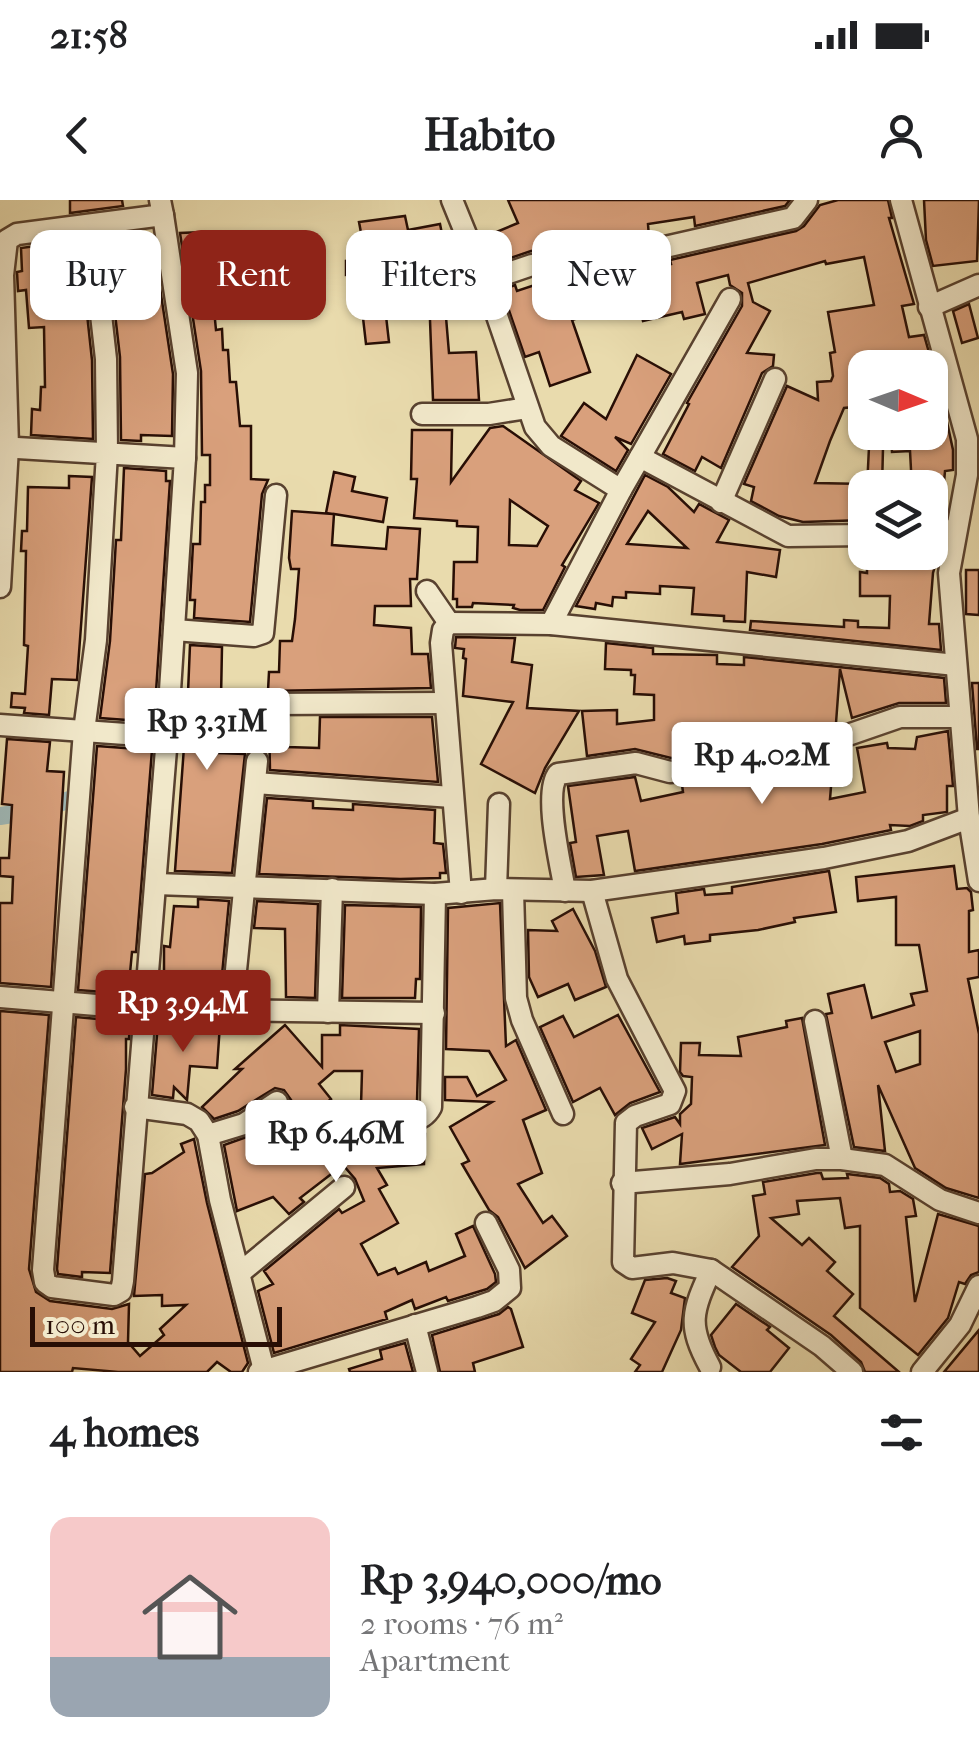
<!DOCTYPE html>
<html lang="en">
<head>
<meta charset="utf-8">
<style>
  :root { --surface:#fff; --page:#f2f2f2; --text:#202124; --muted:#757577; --accent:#8f2418 }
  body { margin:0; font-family:"IM FELL French Canon",serif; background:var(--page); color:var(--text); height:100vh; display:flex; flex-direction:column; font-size:38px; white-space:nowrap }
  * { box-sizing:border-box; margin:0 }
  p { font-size:32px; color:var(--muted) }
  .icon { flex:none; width:55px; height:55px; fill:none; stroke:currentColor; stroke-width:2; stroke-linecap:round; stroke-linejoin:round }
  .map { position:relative; height:1172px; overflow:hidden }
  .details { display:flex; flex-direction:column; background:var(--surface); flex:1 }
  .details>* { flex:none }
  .top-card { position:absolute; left:30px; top:30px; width:920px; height:90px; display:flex; gap:20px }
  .needle { width:65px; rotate:92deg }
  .buttons { position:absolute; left:848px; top:150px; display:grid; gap:20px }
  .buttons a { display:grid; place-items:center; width:100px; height:100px; border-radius:20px; background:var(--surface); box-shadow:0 2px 8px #0004; font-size:50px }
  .scale { position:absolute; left:30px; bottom:25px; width:252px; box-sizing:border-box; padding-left:10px; border:5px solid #280e05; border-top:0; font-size:28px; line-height:35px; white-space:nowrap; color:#280e05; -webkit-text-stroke:8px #f1e8ca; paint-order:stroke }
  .price { position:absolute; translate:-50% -85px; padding:0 22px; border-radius:10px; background:#fff; color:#222; font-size:32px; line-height:65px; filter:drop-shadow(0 2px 5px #0008) }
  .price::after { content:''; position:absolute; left:50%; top:60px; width:30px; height:22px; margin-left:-15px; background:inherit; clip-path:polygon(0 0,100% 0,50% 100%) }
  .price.active { background:var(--accent); color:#fff }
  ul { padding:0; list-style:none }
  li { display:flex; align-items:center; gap:30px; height:250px; padding:0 50px }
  li span { display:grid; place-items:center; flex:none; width:280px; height:200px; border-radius:20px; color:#555 }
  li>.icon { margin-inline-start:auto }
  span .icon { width:120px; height:120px; fill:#fffc; stroke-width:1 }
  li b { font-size:42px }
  h2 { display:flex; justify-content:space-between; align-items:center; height:120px; padding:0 50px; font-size:42px }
  .chip { padding:0 35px; border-radius:20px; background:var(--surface); box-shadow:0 2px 8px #0004; font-size:35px; line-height:90px }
  .chip.active { background:var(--accent); color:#fff }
  .status { display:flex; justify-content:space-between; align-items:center; height:70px; padding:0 50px; background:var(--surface); direction:ltr }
  .status svg { height:28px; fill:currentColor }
  header { display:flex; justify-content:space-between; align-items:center; height:130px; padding:0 50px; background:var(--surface); font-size:45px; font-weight:800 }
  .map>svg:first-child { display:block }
</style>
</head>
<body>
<div class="status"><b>21:58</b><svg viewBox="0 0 49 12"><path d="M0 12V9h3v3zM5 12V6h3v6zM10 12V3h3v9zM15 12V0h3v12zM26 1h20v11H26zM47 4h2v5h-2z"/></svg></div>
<header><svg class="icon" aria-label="back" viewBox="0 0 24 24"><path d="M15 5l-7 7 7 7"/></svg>Habito<svg class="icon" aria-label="person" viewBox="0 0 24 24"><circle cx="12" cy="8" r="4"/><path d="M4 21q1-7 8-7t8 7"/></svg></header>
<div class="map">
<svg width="979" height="1172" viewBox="0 0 979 1172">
  <rect width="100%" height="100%" fill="#e9dbad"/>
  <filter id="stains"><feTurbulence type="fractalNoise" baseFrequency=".002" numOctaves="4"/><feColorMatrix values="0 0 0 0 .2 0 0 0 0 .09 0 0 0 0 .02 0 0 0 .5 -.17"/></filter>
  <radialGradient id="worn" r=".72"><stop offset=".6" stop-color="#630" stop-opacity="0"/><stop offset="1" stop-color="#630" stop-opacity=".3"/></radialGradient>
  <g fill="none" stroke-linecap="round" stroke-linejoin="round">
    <!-- canal -->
    <path stroke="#9fb8b7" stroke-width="18" d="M0,616L36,610L82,596"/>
  </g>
  <!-- building -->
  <g fill="#d9a07c" stroke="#280e05" stroke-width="2.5" fill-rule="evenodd">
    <path d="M70,0H122L123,6L70,13Z"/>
    <path d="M508,0H790L785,6L695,26L694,17L648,24L649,37L618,39V43L531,51L493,64L482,38L518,23Z"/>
    <path d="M838,0H888L892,18H889L914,104L902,106L909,137L924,135L930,156L865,167V206L844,208L830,241L815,283L865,284V320L803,322L779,316L751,301L754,287L744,284L787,186L818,200L817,182L831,181L833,176L830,153L835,152L828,112L874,105L864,57L826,64L825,61L748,83L753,102L770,111L747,153L774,155L773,166L762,173L721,268L702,257L695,271L663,254L689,204L687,203L742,106V93L730,85L728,75L697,83L705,114L684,119L682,112L643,121L637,97L655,93L649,70L671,64L670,60L796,31L804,26L820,5Z"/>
    <path d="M924,0H979L977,61L933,66L926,40Z"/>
    <path d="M405,16L408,30L440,24L448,64L462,61L471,83L475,112L446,117L449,153L476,152L479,200H433L430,120L420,58L376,67L379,107H385L389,142L366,144L358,74L346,75V61L366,59L359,22Z"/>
    <path d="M203,32L204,67L209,99H213L216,130L222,129L223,150H228L230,182H236L240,226H251V279L268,280L262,294L250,422L194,418L195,400H190L193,344H200L201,302H205V285H210V255H202L201,171L180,33Z"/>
    <path d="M133,34L152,35L173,174L172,236L141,235V241L121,240L120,157L106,36Z"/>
    <path d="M79,40L92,160L93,239L31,235L32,209L40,210L41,187H45L44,127L29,128L26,90L18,91L17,72L22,71L21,48Z"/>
    <path d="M621,71L626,102L601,107L596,73Z"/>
    <path d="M570,75L584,116L572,120L590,172L550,186L539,152L525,157L502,90L515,85L517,91L541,83L539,78Z"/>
    <path d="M969,104L978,138L962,143L953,111Z"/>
    <path d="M637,155L671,174L631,244L615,237L628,250L616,271L561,236L584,203L606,219Z"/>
    <path d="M942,199L953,250V270L945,271L943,294H930V288H912L910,251L892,252L891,235L930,232V200Z"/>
    <path d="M503,226L581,281L575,290L599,303L562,365L565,367L543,410H520L513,408L514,405L473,403L472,407H457V399H453L454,362H477L478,327L457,326V321L414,318L417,279H411L412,230H452L451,282L490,228ZM510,300L548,326L537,346L509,345Z"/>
    <path d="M869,247L883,248L882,288H867Z"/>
    <path d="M124,268L166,271V281H170L154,522L100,518L110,441L116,340H121Z"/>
    <path d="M334,272L355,277L352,291L387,298L383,322L334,314L332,345L386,349L388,327L420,329L417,379H410L411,406H375L374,425L411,428L412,454H428L431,488L268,491L269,472H279L280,441H292L295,419L299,369H291L289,358L292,311L333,314L326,313Z"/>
    <path d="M645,275L668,287L694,312L699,304L729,320L717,342L780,350L776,377L747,372L745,422L724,421V416L692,414L694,388L660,386V394L626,392V398L613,397L612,406L596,403L595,409L576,406ZM648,311L687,348L627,344Z"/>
    <path d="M69,276L92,277L77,480L52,479L49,515L24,513L25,508L11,507L12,493L25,494L28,446L24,445L26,351H21L22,331H27L28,287L69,288Z"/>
    <path d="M867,352H939L933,373L929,424H939L941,450L750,430L751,421L844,427V420L858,421V427L889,428L890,396H860V372L867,373Z"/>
    <path d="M966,370H979V415L966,414Z"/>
    <path d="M456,437L515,438L512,462L532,465L527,508L579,511L545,568L535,593L481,564L513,502L463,496L466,459L463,458L464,449L455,448Z"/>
    <path d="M606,443L653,448V454L717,455V464L744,465V457L944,478L946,503H899L852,518L840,469L836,523L762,529L695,556L671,558L635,549L587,556L582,511L617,510V524L654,520V495L634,494L635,475H631V470L605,469Z"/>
    <path d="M190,445L222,447L221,499L226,500L225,518H220L219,553L245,554L232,673L175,671L185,533H181L182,517H187Z"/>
    <path d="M972,483H979V549H977Z"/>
    <path d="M320,517H432L438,582L270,570L269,518H288L287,547L319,548Z"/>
    <path d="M948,531L953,586H947V612L923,615V621L910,626L890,625L891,630L822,644L635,671L628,631L597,636L604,675L576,677L570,643L576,642L568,586L635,577L641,601L683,592L682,585L703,583L767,557L834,551L830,599L865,592L857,548L887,543L888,548L915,549L917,537Z"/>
    <path d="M7,539L50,542L47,571L64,572L51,787L0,783V703H12L13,677L0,676V658H9L12,605L2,604Z"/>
    <path d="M97,546L152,550L136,752H132L128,794L78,790Z"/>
    <path d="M267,598L313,601V608L353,610V604L435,610L434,643L443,644L446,673H440V678L400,679L259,674Z"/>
    <path d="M954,666L957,689L967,688L971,692L973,710L969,711V752L979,750V777L968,779L979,834V998L946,988L915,968L878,885L885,951L854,947L826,814L832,813L828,794L864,785L872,818L914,805L911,794L927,791L919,745H896V697L858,701L856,677ZM920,831V864L896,872L885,842Z"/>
    <path d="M829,671L836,712L794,718L795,722L758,730L710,735V741L685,744L684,736L657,742L652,718L678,713L676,693L704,689L705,695L732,693V687Z"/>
    <path d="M198,699L229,701L220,796H164V746L170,747L174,706L198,707Z"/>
    <path d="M257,701L318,704L315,798L286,797L285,729L254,728Z"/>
    <path d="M500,703L506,846L516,840L546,910L523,920L542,973L518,984L543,1023L552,1016L567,1036L525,1068L498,1017L489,1010L462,964L469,961L450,927L492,902L445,900V877H467L477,896L506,880L489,851L446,849L448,708Z"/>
    <path d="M345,705L421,707L420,779H416L415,798H342Z"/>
    <path d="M573,709L595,751L606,787L575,800L568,784L538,797L529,777L528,730L557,731L552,721Z"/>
    <path d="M0,811L49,815L29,1069L36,1092L50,1101L112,1109L129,1104L128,1142L140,1156L164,1135L160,1129L186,1105L162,1106V1095L134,1096L145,974L152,973L184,952L181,944L194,939L207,1003L248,1163L242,1172H231L217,1162L207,1172H118L73,1168L72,1172H0Z"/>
    <path d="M618,815L660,892L630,903L615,915L600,888L573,902L540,827L563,816L574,837Z"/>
    <path d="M76,817L130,822L129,839H126V869L110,1073L82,1072V1077L58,1074L57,1069Z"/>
    <path d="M802,818L825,945L680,964L682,934L652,949L642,928L675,917L680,924V914L691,904L692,877L683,876L680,872L681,843H700L699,855L741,856L738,837L787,827L786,821Z"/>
    <path d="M158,823L220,824L217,868L190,866L187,900L174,887L173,898L152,895Z"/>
    <path d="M285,825L322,867V835H340V825L419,829L417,902H403V908L399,909L361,906L362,871H334L319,884L331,899L310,917L331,946L354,932L390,936L425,934L424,964L377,968L387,985L379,989L398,1023L361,1044L378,1075L395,1068L398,1074L426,1062L429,1071L465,1056L456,1034L473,1026L495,1074L496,1082L487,1089L448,1101L446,1097L415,1109L412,1100L385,1112L387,1119L274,1153L258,1091L273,1084L264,1071L339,1009L342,1013L364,1001L355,979L343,965L300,998L304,1002L289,1014L273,997L237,1011L224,945L252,935L285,913L291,900L284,890L275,888L238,911L214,919L202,907L242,869H235Z"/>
    <path d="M817,973H821L823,979L848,978L847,974L880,978L889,984L890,992L900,991L913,999L916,1016L906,1017L915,1102L938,1014L979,1026V1072L971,1075L965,1084L959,1082L948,1118L918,1155L860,1108V1026L845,1028L840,998L797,1001L799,1014L771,1018L802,1045L809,1038L835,1062L827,1071L853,1094L834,1116L899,1172H865L861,1162L831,1135L732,1067L759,1036L753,996L765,994L763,982Z"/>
    <path d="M667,1078L676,1081L671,1093L685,1098L681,1130L662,1172H635L640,1165L631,1159L655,1122L632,1113L645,1080Z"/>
    <path d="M736,1104L770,1127L767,1130L789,1148L770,1172H741L719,1155L715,1147L711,1135Z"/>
    <path d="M508,1107L511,1109L523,1147L473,1163L475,1172H440L432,1135L499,1114Z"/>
    <path d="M979,1130V1172H944Z"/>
    <path d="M405,1143L413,1172H350L349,1169L382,1159L380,1150Z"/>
  </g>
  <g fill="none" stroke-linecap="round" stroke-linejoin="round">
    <!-- minor casing -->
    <g stroke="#58412f" stroke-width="25">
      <g id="minor">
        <path d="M452,0L485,81L535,227L551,246L621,290L640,257L788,336L865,335"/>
        <path d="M901,0L967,239V275L949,373L969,618L979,681"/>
        <path d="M163,15L187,173L185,258"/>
        <path d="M485,81L532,65L621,57L793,18L807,0"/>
        <path d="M929,107L979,85"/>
        <path d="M422,214H489L527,208"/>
        <path d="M0,247L185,258L167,537L123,1081L121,1091L114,1095L52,1087L45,1082L43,1070L84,531L96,440L107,253L106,159L91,26"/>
        <path d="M640,257L730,99"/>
        <path d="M721,302L775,179"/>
        <path d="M930,331L955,330"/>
        <path d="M0,387L8,247L3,75L7,40L17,34L163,15L160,0"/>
        <path d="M427,391L449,423"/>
        <path d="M551,424L621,290"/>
        <path d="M174,430L254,436L263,433L276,295"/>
        <path d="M270,504L445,503"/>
        <path d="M0,525L167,537"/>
        <path d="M255,583L452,597"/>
        <path d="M156,684L435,694L496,689L592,691L824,658L908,641L969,618"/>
        <path d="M496,689L499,604"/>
        <path d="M513,690L516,798L522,820L563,914"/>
        <path d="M565,691C561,666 543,593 558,574L636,563L670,572L698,570L764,543L845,536L900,517H960"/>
        <path d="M592,691L617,779L675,891L670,904L635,916L626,923L623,1062L632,1068L673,1063L711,1070L822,1146L852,1172"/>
        <path d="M461,693L441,443L443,430L449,423L551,424L956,465"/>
        <path d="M0,797L144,809L434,813"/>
        <path d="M232,810L257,561"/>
        <path d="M328,812L332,689"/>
        <path d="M815,821L842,959"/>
        <path d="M135,907L187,914L199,921L208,935L220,1000L264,1170"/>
        <path d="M361,920C384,921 419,930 431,907L435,694"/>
        <path d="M208,935L244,924L277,902"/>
        <path d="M622,983L730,974L816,959H842L885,965L940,1000L979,1013"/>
        <path d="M241,1072L344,987"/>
        <path d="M415,1125L427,1172"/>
        <path d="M710,1167C687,1125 692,1112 711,1070"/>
        <path d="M259,1172L477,1107L494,1101L510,1088L509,1070L486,1023"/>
        <path d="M922,1172L960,1125L979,1086"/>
      </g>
    </g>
    <!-- minor -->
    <use href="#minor" stroke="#f1e8ca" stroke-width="20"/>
  </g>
  <rect width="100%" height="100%" filter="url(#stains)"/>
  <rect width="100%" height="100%" fill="url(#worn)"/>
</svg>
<div class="buttons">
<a><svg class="needle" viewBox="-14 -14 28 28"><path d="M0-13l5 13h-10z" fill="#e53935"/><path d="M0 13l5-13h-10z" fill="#757577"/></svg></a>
<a><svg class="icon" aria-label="layers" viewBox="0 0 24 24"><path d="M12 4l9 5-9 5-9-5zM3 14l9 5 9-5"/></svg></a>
</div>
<div class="scale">100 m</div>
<b class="price" style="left:207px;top:573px">Rp 3.31M</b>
<b class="price" style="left:762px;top:607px">Rp 4.02M</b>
<b class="price active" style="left:183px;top:855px">Rp 3.94M</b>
<b class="price" style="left:336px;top:985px">Rp 6.46M</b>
<div class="top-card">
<a class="chip">Buy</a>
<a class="chip active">Rent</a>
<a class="chip">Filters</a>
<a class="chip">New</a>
</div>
</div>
<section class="details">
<h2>4 homes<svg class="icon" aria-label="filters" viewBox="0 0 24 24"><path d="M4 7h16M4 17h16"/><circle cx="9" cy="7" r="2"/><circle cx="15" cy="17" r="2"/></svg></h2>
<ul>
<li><span style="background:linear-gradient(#f6c9c9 70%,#9aa5b1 0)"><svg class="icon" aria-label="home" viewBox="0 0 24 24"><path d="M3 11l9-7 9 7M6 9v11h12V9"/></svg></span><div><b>Rp 3,940,000/mo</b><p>2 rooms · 76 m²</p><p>Apartment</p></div></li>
</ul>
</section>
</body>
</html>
